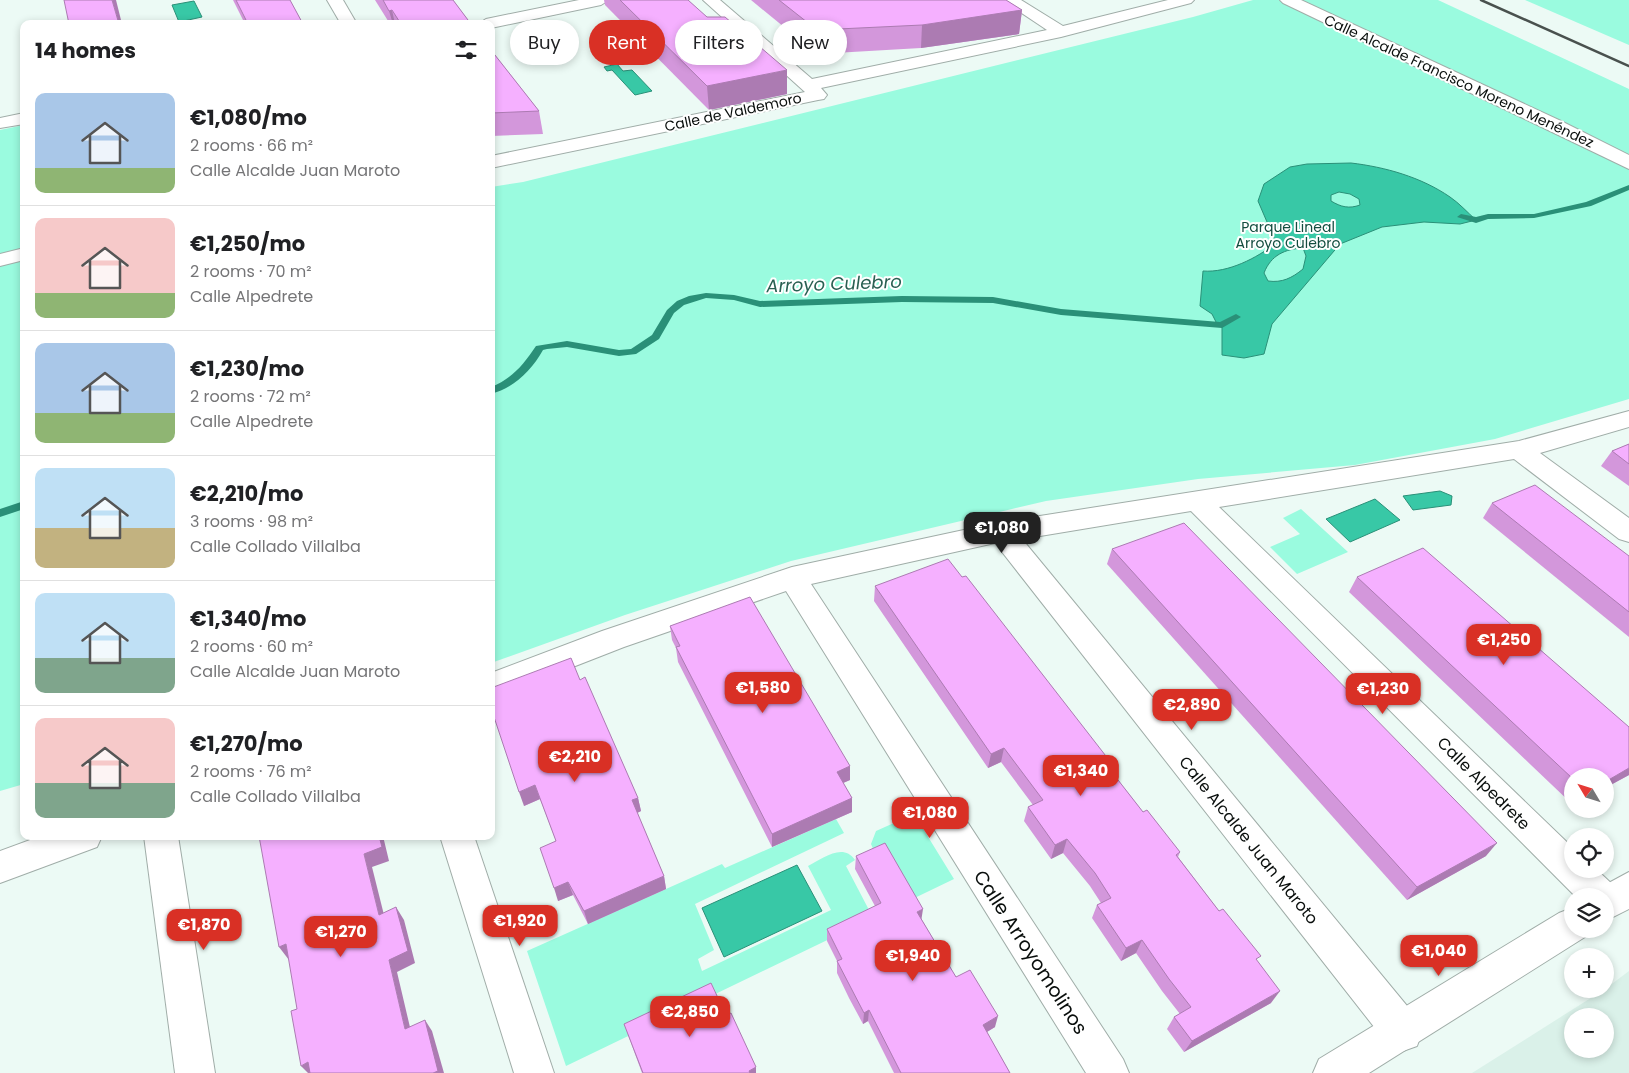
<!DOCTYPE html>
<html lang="en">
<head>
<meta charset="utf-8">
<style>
  :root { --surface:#fff; --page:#f6f6f6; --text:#202124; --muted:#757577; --line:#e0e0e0; --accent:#d93025 }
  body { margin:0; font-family:Poppins,sans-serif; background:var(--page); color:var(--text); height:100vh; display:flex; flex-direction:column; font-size:19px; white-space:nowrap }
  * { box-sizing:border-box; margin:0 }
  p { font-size:16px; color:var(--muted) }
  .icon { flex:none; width:28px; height:28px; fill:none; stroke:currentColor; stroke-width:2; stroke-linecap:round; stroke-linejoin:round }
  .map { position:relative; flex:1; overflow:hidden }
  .side { position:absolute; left:20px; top:20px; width:475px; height:820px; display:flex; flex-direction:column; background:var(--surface); border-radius:10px; box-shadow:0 2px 8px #0003 }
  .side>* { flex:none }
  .banner { position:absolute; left:510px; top:20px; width:475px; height:45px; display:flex; gap:10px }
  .needle { width:32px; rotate:308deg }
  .controls { position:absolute; left:1564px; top:768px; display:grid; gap:10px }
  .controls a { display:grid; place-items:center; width:50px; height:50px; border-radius:50%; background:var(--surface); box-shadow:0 2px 8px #0003; font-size:25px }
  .price { position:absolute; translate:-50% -42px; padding:0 11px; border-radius:10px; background:var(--accent); color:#fff; font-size:16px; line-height:32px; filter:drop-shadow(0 1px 2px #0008) }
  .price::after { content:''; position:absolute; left:50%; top:30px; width:15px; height:11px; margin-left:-8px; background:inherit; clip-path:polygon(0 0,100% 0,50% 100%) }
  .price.selected { background:#222; color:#fff }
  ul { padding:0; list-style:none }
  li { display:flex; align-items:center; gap:15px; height:125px; padding:0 15px }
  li+li { border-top:1px solid var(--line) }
  li span { display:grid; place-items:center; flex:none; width:140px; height:100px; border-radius:10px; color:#555 }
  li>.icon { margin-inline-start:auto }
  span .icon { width:60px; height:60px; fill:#fffc; stroke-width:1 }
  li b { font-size:21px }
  h2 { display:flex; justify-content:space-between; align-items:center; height:60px; padding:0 15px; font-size:21px }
  .chip { padding:0 18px; border-radius:22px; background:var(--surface); box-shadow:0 2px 8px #0003; font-size:18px; line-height:45px }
  .chip.selected { background:var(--accent); color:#fff }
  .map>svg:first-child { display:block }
</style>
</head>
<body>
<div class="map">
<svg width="1629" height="1073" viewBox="0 0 1629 1073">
  <rect width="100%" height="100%" fill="#ecfaf5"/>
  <!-- built -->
  <path fill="#daf1e9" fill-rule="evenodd" d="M1629,971V1073H1472L1605,989ZM1572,1016H1605V1049H1572Z"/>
  <!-- green -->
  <g fill="#9afbdf">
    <path d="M1253,0H1438L1629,89V399L1495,439L1355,465L1198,479L1046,501L791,561L625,615L491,663V187L523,182L1193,17Z"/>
    <path d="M1525,0H1629V45Z"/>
    <path d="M24,125V784L0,791V130Z"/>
    <path d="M1301,509L1348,552L1297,574L1270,547L1300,534L1283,518Z"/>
    <path d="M914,814L954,879L566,1066L527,951L722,864L725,868L836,819L844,833L695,904L714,950L698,959L702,971L831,910L808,866C822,859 843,842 855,860L846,866L869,910L910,890L874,851L871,844L876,831Z"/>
  </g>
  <!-- water -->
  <g fill="#38c8a6" stroke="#2a9078" fill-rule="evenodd">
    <path d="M194,1L202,17L179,22L172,5Z"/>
    <path d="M617,64L623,71L632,70L652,91L635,95L612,70L607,71L604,67Z"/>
    <path d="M1351,163C1385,167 1421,177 1450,197C1459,203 1467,212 1476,220L1460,224L1424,222L1382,227L1340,244L1272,324L1264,354L1244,358L1222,355V325L1217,324L1212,314L1200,306L1203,271C1228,273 1257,258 1276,243L1258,201L1264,184L1290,167L1307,164ZM1339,192L1350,194L1359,199L1360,205C1349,209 1341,207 1331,201V195ZM1303,248L1306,256L1303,269C1292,278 1282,283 1268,281L1264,273C1271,255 1285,249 1303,248Z"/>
    <path d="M1440,491L1452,496L1451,505L1413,510L1403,496Z"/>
    <path d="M1375,499L1400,520L1350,542L1326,519Z"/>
    <path d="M797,865L822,911L724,957L702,908Z"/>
  </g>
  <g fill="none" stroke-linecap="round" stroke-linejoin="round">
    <!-- stream -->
    <g fill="#2a9078" fill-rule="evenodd">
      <path d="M1629,185V190L1591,206L1534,218L1488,219L1476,223L1457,217L1461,214L1476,217L1488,214H1534L1586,202Z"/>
      <path d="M706,293L734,295L760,301L902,296L993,297L1061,309L1220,322L1236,314L1241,317L1222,328L1061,315L993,303L902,302L760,307L734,300L706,298L684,305L674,313L659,339L636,354L619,356L567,347L547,349L543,350C531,371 515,387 491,394V387C512,379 524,364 536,346L567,341L619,350L631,349L652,335L667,310L677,301L689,296Z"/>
      <path d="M24,501V509L0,517V509Z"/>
    </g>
    <!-- street casing -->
    <g stroke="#a0ada8" stroke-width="2">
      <g id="street">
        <path d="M327,0H343L357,24H341Z"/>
        <path d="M579,0H609L601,5L491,28V24H478L486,19Z"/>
        <path d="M703,0H720L812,79L1047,30L1002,0H1021L1063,26L1168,0H1194L1191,3L1061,37L821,88L827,95L824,99L818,100L491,168V156L805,92Z"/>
        <path d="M24,113V124L0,128V118Z"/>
        <path d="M24,248V260L0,266V254Z"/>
        <path d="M1629,411V427L1540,453L1629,518V542L1619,539L1514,459L1219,507L1572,847V869H1596L1612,884L1617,896L1612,908L1605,910V896H1575L1191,511L1022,539L1417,1018L1422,1032L1417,1046L1403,1051L1389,1046L995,543L811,584L1123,1059L1129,1073H1086L786,591L624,647L491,699V673L602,631L792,567L1001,522L1519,441Z"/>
        <path d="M41,836H102L97,847L0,883V851Z"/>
        <path d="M144,836H178L215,1073H175Z"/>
        <path d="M440,836H474L554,1073H514Z"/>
      </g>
    </g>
    <!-- secondary casing -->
    <g stroke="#a0ada8" stroke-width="2">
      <g id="secondary">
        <path d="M1280,0H1301L1561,121L1629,155V169L1283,3Z"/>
        <path d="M1629,872V909L1605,921V896H1591L1592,892Z"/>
        <path d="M1572,908V929H1588L1585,937L1369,1073H1313L1319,1059L1559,913Z"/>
      </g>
    </g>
    <!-- street -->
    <use href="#street" fill="#fff" fill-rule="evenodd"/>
    <!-- secondary -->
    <use href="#secondary" fill="#fff" fill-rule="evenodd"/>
    <!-- rail -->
    <path stroke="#49514e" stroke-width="2.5" d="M1481,0L1629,66"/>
  </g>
  <!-- wall -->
  <g fill="#d397db">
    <path d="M233,0H290L303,24H245Z"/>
    <path d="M375,0H453L471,24H390Z"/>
    <path d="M604,0H688L787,94L709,110L605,5Z"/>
    <path d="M751,0H1006L1022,10L1019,34L921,48L817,54Z"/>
    <path d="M491,50L539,111L543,134L491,136Z"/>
    <path d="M1629,444V486L1601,466L1612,451Z"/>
    <path d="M1492,503L1629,556V637L1483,518Z"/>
    <path d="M1112,549L1486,856L1407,900L1107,564Z"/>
    <path d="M1357,577L1629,727V775L1605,788V776H1572V804L1349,592Z"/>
    <path d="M875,586L1107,766L1143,812L1180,852L1178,857L1257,961L1271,1003L1184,1052L1167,1029L1174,1017L1180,1014L1162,991L1136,953L1121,961L1092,918L1097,905L1101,903L1090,886L1063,853L1051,859L1024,821L1028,807L1033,805L1001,762L988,768L874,601Z"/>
    <path d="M670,626L850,766V780L843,783L852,798V812L772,847L678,662L676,648L672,640Z"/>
    <path d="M580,680L638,798L641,811L637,813L664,876L666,889L588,924L573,895L558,901L556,841L540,799L524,806Z"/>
    <path d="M856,856L922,920L956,977L995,1027L987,1032L1010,1073H894L868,1021L863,1024L849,998L837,973V961L827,941V929L875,906L855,869Z"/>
    <path d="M726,1015L756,1073H642L624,1024Z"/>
  </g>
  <!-- shaded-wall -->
  <g fill="#ac7bb2">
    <path d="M112,0H116L122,24H119Z"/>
    <path d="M392,10L395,24H393L389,11Z"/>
    <path d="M1022,10L1019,34L921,48L922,25Z"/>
    <path d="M787,70V94L709,110L707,86Z"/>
    <path d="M1004,748L1001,762L988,768L991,754Z"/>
    <path d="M850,766V780L836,786L837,772Z"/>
    <path d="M1629,768V775L1605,788V782Z"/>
    <path d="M535,785L540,799L524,806L519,792Z"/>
    <path d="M638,798L641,811L635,814L632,800Z"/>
    <path d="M852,798V812L772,847V834Z"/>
    <path d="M379,836H383L389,861L372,867L387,927L379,915L364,854Z"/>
    <path d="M1067,839L1063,853L1051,859L1055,845Z"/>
    <path d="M1497,843L1486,856L1407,900L1417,887Z"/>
    <path d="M664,876L666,889L588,924L584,911Z"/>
    <path d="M568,882L573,895L558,901L554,888Z"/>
    <path d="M396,907L404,920L415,963L397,972L413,1040L405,1029L389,960Z"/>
    <path d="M923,909L921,922L917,912Z"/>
    <path d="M1142,940L1136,953L1121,961L1126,948Z"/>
    <path d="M286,944L289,960L279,947Z"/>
    <path d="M1280,991L1271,1003L1184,1052L1192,1041Z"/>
    <path d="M869,1010L868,1021L863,1024L864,1013Z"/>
    <path d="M998,1016L995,1027L980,1036L983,1025Z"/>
    <path d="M425,1020L432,1031L444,1073H433Z"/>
    <path d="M308,1062L318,1073H308L301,1066Z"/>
    <path d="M756,1067V1073H749V1071Z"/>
  </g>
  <!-- building -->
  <g fill="#f5b0ff" stroke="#ac7bb2">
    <path d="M64,0H112L119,24H69Z"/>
    <path d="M236,0H290L303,24H248Z"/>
    <path d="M383,0H453L471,24H401L392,10L389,11Z"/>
    <path d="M620,0H688L707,17H725L787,70L707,86Z"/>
    <path d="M779,0H1006L1022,10L922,25L817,30Z"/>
    <path d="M491,50L539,111L491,113Z"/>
    <path d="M1629,444V464L1612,451Z"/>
    <path d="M1535,485L1629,556V612L1492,503Z"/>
    <path d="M1184,523L1497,843L1417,887L1112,549Z"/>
    <path d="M1423,548L1629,727V768L1605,782V776H1572V778L1357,577Z"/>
    <path d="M948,559L962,577L966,576L1109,760L1104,762L1143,812L1147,810L1180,852L1176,855L1219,911L1223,909L1261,956L1256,959L1280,991L1192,1041L1174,1017L1191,1007L1169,979L1142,940L1126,948L1097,905L1111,898L1095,873L1067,839L1055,845L1028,807L1043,800L1004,748L991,754L875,586Z"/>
    <path d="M750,597L850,766L837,772L852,798L772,834L676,647L680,646L670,626Z"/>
    <path d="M571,658L580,680L585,677L638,798L632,800L664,876L584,911L568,882L554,888L540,848L556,841L535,785L519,792L491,708V688Z"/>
    <path d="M259,836H379L382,847L364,854L379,915L396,907L408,951L389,960L405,1029L425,1020L438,1071L433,1073H310L308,1062L301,1066L291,1011L297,1009L286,944L279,947Z"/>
    <path d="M885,843L923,909L917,912L956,977L970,970L998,1016L983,1025L1010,1073H901L869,1010L864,1013L837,961L842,959L827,929L881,903L856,856Z"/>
    <path d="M711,983L726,1015L731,1013L756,1067L749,1071L750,1073H643L624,1024Z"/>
  </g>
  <g text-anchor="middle" stroke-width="4" stroke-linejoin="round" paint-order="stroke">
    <!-- far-street labels -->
    <g font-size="14" fill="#090e0c" stroke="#fff">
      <text transform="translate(1459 81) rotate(25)" y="5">Calle Alcalde Francisco Moreno Menéndez</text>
      <text transform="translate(733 112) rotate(-12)" y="5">Calle de Valdemoro</text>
    </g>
    <!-- far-park labels -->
    <g font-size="14" fill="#134d3f" stroke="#fff">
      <text x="1288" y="232">Parque Lineal<tspan x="1288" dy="16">Arroyo Culebro</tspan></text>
    </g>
    <!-- street labels -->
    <g font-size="16" fill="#090e0c" stroke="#fff">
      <text transform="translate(1484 783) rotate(45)" y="6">Calle Alpedrete</text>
      <text transform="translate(1249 840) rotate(51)" y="6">Calle Alcalde Juan Maroto</text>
    </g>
    <!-- water labels -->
    <g font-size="18" font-style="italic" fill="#296052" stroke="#fff">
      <text transform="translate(834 284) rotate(-2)" y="6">Arroyo Culebro</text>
    </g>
    <!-- near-street labels -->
    <g font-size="19" fill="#090e0c" stroke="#fff">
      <text transform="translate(1031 952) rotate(57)" y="7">Calle Arroyomolinos</text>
    </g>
  </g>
</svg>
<div class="controls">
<a><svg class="needle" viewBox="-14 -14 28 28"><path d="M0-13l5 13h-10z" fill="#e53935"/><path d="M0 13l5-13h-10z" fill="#757577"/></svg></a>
<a><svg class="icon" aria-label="locate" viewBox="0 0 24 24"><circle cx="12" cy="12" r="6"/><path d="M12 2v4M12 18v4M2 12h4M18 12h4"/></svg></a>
<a><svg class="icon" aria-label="layers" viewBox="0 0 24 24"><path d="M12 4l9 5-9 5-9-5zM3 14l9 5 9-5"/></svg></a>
<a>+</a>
<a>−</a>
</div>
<b class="price selected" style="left:1002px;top:554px">€1,080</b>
<b class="price" style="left:1504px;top:666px">€1,250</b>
<b class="price" style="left:763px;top:714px">€1,580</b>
<b class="price" style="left:1383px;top:715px">€1,230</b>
<b class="price" style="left:1192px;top:731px">€2,890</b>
<b class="price" style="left:575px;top:783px">€2,210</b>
<b class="price" style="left:1081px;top:797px">€1,340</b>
<b class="price" style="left:930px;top:839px">€1,080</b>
<b class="price" style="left:520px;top:947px">€1,920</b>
<b class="price" style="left:204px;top:951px">€1,870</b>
<b class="price" style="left:341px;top:958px">€1,270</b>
<b class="price" style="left:1439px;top:977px">€1,040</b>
<b class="price" style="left:913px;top:982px">€1,940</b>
<b class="price" style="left:690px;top:1038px">€2,850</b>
<div class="banner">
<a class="chip">Buy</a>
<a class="chip selected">Rent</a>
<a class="chip">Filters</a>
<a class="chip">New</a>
</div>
<section class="side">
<h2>14 homes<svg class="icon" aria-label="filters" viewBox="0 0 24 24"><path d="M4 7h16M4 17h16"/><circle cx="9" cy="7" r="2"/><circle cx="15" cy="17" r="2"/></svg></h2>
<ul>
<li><span style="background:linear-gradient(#a9c7e8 75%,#8fb573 0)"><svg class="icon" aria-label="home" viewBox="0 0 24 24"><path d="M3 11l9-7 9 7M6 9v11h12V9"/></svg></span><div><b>€1,080/mo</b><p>2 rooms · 66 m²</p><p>Calle Alcalde Juan Maroto</p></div></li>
<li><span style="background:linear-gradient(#f6c9c9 75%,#8fb573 0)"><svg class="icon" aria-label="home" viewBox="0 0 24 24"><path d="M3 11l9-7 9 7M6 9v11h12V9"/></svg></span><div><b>€1,250/mo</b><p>2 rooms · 70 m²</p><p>Calle Alpedrete</p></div></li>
<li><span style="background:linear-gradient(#a9c7e8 70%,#8fb573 0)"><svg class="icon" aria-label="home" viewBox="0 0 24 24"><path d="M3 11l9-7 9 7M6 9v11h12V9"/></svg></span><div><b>€1,230/mo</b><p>2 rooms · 72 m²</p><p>Calle Alpedrete</p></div></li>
<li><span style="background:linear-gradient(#bfe0f5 60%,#c2b280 0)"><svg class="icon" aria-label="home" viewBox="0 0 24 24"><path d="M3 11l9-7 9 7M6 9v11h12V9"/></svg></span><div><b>€2,210/mo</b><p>3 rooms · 98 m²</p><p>Calle Collado Villalba</p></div></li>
<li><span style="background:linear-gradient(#bfe0f5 65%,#7fa58c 0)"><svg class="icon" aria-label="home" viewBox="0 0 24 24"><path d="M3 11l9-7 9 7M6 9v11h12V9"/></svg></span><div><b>€1,340/mo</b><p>2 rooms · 60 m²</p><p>Calle Alcalde Juan Maroto</p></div></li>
<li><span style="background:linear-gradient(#f6c9c9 65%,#7fa58c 0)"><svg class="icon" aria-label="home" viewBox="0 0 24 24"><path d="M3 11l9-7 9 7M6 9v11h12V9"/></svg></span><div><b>€1,270/mo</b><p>2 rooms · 76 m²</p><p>Calle Collado Villalba</p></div></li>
</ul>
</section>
</div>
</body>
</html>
